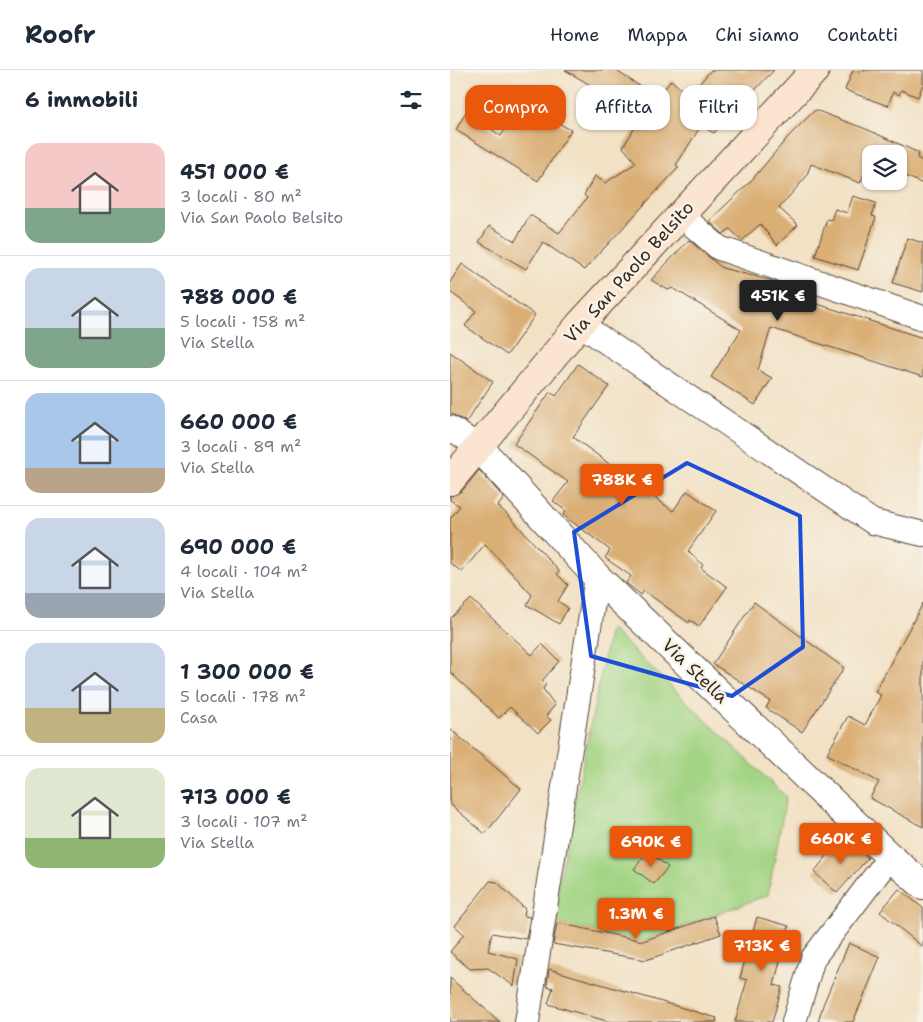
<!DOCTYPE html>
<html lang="it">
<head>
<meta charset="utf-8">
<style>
  :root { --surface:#fff; --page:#f2f2f3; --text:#1f2937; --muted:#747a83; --line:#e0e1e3; --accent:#ea580c }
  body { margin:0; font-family:"Shantell Sans",sans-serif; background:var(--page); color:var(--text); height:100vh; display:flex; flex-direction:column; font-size:19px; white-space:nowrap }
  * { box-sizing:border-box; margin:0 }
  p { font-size:16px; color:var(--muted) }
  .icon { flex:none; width:28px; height:28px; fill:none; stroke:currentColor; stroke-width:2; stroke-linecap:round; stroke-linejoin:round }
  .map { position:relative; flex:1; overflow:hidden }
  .details { display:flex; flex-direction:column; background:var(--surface); width:450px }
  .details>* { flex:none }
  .banner { position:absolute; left:15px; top:15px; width:382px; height:45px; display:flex; gap:10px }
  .tools { position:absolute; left:412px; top:75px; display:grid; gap:10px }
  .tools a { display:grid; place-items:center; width:45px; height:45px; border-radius:10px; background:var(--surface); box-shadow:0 1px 4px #0004; font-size:25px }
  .price { position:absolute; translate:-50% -42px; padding:0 11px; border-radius:5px; background:var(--accent); color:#fff; font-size:16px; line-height:32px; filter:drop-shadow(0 1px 2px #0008) }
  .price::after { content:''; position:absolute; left:50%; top:30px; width:15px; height:11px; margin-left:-8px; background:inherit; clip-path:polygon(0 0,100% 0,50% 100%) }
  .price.active { background:#222; color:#fff }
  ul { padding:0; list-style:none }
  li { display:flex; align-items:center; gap:15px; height:125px; padding:0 25px }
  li+li { border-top:1px solid var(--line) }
  li span { display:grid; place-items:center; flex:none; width:140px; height:100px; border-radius:15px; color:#555 }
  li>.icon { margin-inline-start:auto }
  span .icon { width:60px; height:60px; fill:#fffc; stroke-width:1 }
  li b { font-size:21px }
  h2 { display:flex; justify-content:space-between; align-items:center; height:60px; padding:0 25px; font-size:21px }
  .tag { padding:0 18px; border-radius:15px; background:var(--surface); box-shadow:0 1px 4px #0004; font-size:18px; line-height:45px }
  .tag.active { background:var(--accent); color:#fff }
  header { display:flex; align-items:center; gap:30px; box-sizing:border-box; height:70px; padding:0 25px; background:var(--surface); border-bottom:1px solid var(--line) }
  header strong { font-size:24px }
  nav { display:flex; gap:28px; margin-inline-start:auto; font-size:18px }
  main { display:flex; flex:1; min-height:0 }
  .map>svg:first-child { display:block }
</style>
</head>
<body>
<header>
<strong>Roofr</strong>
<nav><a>Home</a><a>Mappa</a><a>Chi siamo</a><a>Contatti</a></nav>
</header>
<main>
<section class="details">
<h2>6 immobili<svg class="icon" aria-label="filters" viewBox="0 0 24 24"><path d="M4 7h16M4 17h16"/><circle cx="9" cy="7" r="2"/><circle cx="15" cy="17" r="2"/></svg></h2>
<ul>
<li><span style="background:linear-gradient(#f6c9c9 65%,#7fa58c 0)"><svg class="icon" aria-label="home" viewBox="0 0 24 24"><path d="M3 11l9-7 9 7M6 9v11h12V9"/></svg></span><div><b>451 000 €</b><p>3 locali · 80 m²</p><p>Via San Paolo Belsito</p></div></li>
<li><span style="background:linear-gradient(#c9d6e8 60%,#7fa58c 0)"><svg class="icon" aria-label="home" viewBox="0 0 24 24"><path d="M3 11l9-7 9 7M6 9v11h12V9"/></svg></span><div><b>788 000 €</b><p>5 locali · 158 m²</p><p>Via Stella</p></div></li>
<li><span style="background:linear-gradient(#a9c7e8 75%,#b9a48a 0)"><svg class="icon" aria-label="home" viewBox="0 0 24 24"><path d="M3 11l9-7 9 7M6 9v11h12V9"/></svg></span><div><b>660 000 €</b><p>3 locali · 89 m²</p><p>Via Stella</p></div></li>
<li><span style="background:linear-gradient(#c9d6e8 75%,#9aa5b1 0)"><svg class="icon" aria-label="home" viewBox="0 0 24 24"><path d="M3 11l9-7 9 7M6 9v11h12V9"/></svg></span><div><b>690 000 €</b><p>4 locali · 104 m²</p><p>Via Stella</p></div></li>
<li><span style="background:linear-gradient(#c9d6e8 65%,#c2b280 0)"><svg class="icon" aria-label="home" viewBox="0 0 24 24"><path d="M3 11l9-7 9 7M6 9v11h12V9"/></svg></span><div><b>1 300 000 €</b><p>5 locali · 178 m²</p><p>Casa</p></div></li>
<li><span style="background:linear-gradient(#dfe7d0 70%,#8fb573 0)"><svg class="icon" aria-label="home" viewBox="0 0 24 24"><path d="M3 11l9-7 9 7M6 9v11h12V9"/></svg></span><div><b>713 000 €</b><p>3 locali · 107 m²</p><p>Via Stella</p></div></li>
</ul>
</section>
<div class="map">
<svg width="473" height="952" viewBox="0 0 473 952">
  <rect width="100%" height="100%" fill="#f7f3e8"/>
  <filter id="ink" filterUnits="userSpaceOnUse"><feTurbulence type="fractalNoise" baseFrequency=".02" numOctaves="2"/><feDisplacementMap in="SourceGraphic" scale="10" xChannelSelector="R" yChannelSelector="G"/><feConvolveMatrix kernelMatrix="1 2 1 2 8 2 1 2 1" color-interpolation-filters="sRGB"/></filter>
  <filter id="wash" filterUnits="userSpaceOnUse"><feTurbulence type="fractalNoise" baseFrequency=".0096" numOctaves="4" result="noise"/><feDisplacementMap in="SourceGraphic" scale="20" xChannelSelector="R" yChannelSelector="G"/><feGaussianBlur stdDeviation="1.12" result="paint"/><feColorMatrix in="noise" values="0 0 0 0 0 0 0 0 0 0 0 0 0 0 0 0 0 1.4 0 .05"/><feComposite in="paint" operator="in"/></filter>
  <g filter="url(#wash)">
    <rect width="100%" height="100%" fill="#f2e1c4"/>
    <!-- green -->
    <path fill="#a2d483" stroke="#6e7f50" d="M160,558L336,727L318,825L193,871L101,852Z"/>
    <g id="blocks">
      <!-- building -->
      <g fill="#daaf76">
        <path d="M115,0H165L208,28L221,10L239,26L261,0H324L264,63L251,56L226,95L229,97L134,200L93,172L76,199L29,172L39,156L65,171L80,145L109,163L137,128L134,125L145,106L155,113L186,93L173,77L192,46Z"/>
        <path d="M418,0H473V14L468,27L451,20L449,25L443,22L438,36L395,20L402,2Z"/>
        <path d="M72,33L121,60L88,111L6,60L16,42L51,66Z"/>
        <path d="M365,40L416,59L469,83L467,88L473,91V114L449,103V84H421V90L410,113L361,94L356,107L329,138L348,155L327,175L310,154L292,171L280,159L273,164L259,151L300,112L338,67Z"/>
        <path d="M403,126L426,133L422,146L426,147L408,200L365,186L377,149L381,150L385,139L397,143Z"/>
        <path d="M457,168L473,173V222L443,213Z"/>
        <path d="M239,170L272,198L330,213L327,221L473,268V307L321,258L308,300L322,308L305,335L261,307L291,260L223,218L218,220L201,210Z"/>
        <path d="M12,194L85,245L57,285L15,256L26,241L0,222V212Z"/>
        <path d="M0,282L43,312L16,352L0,343Z"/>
        <path d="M128,294L159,316L123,367L223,441L237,421L266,441L238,481L253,495L251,498L277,517L249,556L240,550L239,553L194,521L191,525L176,513L181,506L155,488L160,480L113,445L116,441L103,431L118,412L64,374L100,322L106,326Z"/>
        <path d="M29,400L54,428L48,436L60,447L109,501L107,504L118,515L108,531L118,538L109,554L77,535L82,525L35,474L12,502L0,493V449L10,436L0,430V426L12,421Z"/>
        <path d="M21,529L82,585L92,574L109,591L92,611L96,614L93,619L105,635L96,646L101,650L88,663L60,637L49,648L0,602V549Z"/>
        <path d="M304,532L394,598L352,662L316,638L320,631L263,594Z"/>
        <path d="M473,533V757L420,728L429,712L377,684L398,646L415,655L431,625L425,622Z"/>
        <path d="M0,659L71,719L35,764L0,734Z"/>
        <path d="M395,768L418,788L387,823L364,802L386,775L387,777Z"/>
        <path d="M198,781L218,797L204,814L184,799Z"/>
        <path d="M40,811L47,812L75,839L74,846L80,847L76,869L42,863L38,881L68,889L64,916L38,898L20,899L0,882L14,864L5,856Z"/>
        <path d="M449,819L473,838V877L430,842Z"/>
        <path d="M264,846L271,864L196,890L103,874L107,853L193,871Z"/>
        <path d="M307,847L339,856L324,915L332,917L322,952H285L297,910L290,908Z"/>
        <path d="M399,873L430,887L403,952H368L373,935Z"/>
        <path d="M99,899L267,948L266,952H160L98,934L103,918L97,916Z"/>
        <path d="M0,908L50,952H0Z"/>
      </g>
    </g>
  </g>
  <g filter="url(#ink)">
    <use href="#blocks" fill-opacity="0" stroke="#564537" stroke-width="1"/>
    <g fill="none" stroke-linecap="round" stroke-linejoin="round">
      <!-- minor casing -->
      <g stroke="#564537" stroke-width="26">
        <g id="minor">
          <path d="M231,145L269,178L473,248"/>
          <path d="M130,254L423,452L473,464"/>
          <path d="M0,358L28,376"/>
          <path d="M77,952L147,507"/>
          <path d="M344,952L363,888L440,787"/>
        </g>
      </g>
      <!-- tertiary casing -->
      <g stroke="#564537" stroke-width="30">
        <path id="tertiary" d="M28,376L147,507L440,787L473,815"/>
      </g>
      <!-- secondary casing -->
      <g stroke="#564537" stroke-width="30">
        <path id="secondary" d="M0,411L130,254L365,0"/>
      </g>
      <!-- minor -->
      <use href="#minor" stroke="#fff" stroke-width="24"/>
      <!-- tertiary -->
      <use href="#tertiary" stroke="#fff" stroke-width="28"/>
      <!-- secondary -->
      <use href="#secondary" stroke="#fce5d0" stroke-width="28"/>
    </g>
  </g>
  <!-- marked area -->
  <path fill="none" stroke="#1d4ed8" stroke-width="4" stroke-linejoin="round" d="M237,393L350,446L353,577L282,626L141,586L124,462Z"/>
  <g text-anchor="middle" stroke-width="5" stroke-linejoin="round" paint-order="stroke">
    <!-- street labels -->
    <g font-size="18" fill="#3b2a1e" stroke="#f7f3e8">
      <text transform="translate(179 202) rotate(-48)" y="6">Via San Paolo Belsito</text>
      <text transform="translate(245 601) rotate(44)" y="6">Via Stella</text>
    </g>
  </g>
</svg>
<div class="tools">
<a><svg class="icon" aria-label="layers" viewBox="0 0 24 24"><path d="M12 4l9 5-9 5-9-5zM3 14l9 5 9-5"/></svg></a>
</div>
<b class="price active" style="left:328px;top:252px">451K €</b>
<b class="price" style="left:172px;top:436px">788K €</b>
<b class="price" style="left:391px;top:795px">660K €</b>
<b class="price" style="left:201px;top:798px">690K €</b>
<b class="price" style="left:186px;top:870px">1.3M €</b>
<b class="price" style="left:312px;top:902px">713K €</b>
<div class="banner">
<a class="tag active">Compra</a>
<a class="tag">Affitta</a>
<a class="tag">Filtri</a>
</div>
</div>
</main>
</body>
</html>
